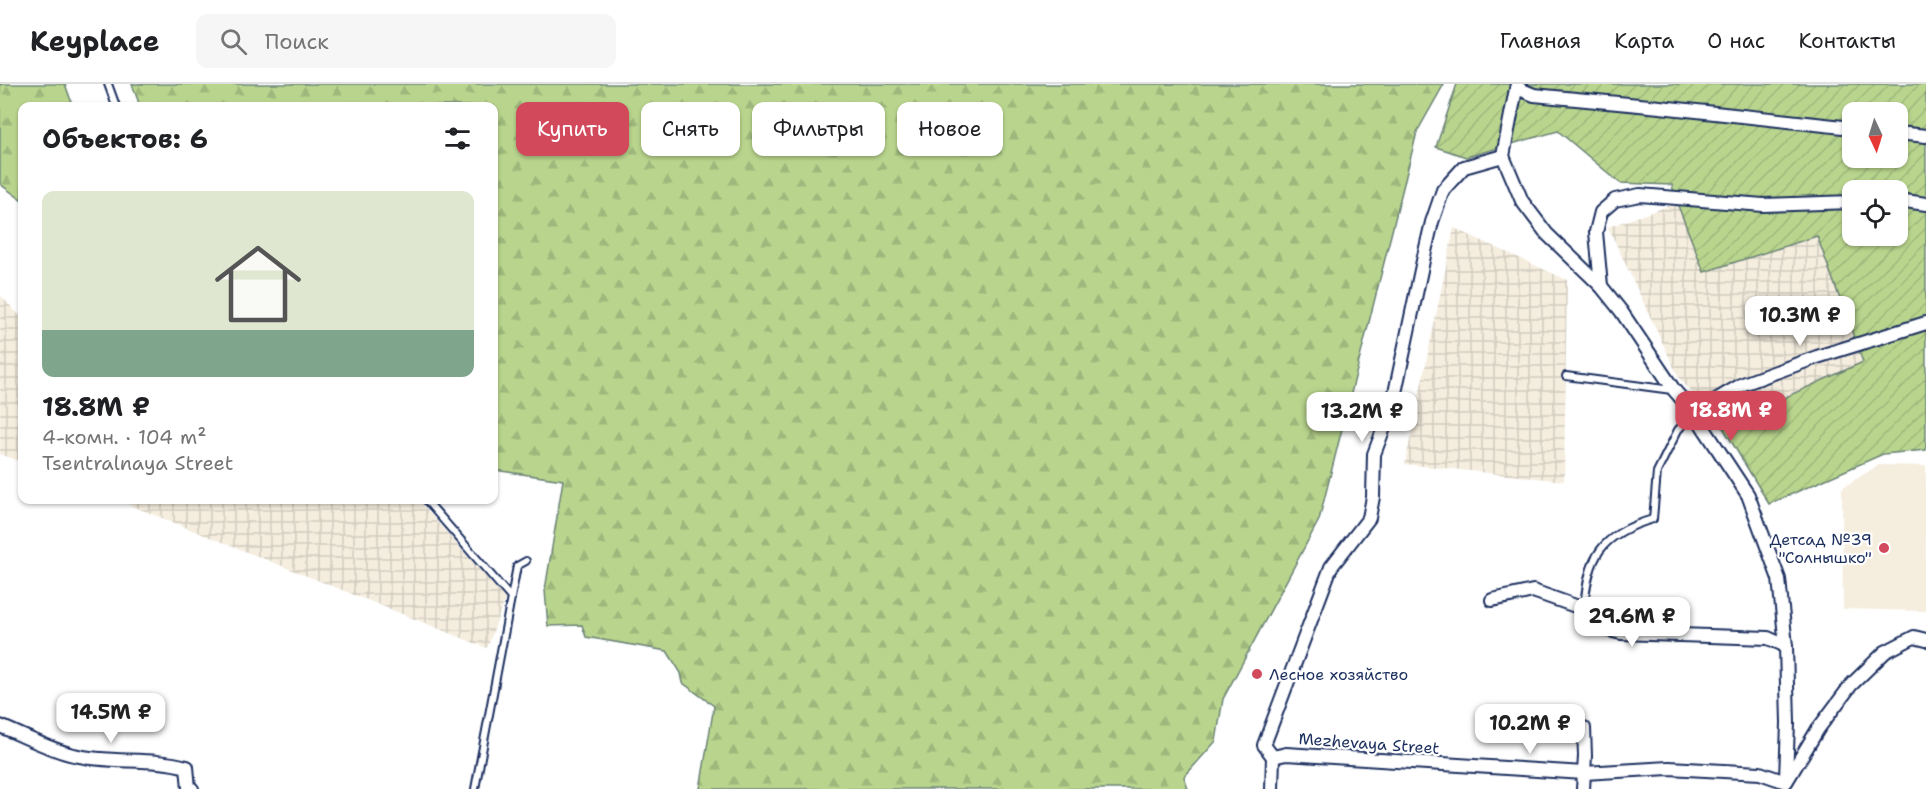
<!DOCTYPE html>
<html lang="ru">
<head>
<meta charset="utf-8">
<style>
  :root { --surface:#fff; --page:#f6f6f6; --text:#202124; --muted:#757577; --line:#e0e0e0; --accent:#d1495b }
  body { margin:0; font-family:"Shantell Sans",sans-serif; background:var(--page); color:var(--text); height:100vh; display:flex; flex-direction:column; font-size:22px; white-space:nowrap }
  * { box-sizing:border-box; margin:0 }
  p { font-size:20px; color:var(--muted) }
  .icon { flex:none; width:33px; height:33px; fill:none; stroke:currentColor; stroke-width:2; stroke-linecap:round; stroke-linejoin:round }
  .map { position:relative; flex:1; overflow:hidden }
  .drawer { position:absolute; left:18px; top:18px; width:480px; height:402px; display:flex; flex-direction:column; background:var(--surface); border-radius:12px; box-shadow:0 2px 4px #0004 }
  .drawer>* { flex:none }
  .top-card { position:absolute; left:516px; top:18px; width:570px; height:54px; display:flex; gap:12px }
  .needle { width:39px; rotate:176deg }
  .tools { position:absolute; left:1842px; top:18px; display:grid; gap:12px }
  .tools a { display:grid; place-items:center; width:66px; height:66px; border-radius:12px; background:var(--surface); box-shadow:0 2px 4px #0004; font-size:30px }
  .price { position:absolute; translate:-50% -51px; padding:0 14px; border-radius:12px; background:#fff; color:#222; font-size:20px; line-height:39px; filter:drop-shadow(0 2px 3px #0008) }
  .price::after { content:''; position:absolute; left:50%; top:36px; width:18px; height:14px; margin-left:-9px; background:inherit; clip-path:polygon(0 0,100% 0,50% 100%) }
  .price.current { background:var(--accent); color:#fff }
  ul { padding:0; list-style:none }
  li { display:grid; align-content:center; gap:12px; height:318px; padding:0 24px }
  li+li { border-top:2px solid var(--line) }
  li span { display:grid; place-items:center; height:186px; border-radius:12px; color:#555 }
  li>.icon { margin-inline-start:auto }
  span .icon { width:108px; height:108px; fill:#fffc; stroke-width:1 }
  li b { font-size:26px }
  h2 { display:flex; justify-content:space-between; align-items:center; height:72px; padding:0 24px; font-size:26px }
  .chip { padding:0 21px; border-radius:12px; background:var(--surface); box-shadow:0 2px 4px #0004; font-size:21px; line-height:54px }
  .chip.current { background:var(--accent); color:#fff }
  header { display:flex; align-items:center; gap:36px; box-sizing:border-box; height:84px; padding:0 30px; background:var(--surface); border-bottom:2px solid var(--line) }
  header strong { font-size:28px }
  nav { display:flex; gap:33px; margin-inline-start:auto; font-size:21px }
  .search { width:420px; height:54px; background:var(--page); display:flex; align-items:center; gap:15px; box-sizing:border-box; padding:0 21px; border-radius:12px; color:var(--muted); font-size:22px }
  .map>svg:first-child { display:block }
</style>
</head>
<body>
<header>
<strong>Keyplace</strong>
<div class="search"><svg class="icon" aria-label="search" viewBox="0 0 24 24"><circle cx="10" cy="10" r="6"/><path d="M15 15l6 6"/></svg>Поиск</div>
<nav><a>Главная</a><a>Карта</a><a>О нас</a><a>Контакты</a></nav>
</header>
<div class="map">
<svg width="1926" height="705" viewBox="0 0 1926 705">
  <defs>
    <pattern id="industrial-grid" width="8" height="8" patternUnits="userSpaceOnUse" patternTransform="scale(1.5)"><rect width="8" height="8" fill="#f5edde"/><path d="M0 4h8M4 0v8" fill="none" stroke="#d1ccc1"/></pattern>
    <pattern id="forest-firs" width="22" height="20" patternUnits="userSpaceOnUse" patternTransform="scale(1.5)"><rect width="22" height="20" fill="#b9d58d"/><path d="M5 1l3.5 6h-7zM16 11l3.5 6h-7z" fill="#9eb77c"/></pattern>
    <pattern id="garden-furrows" width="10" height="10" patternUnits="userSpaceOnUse" patternTransform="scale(1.5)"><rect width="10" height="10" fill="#b9d58d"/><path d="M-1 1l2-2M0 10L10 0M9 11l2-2" fill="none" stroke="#9eb77c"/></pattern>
  </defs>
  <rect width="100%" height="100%" fill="#fff"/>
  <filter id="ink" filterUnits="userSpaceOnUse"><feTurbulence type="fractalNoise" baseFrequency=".0167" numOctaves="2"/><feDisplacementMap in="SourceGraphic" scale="12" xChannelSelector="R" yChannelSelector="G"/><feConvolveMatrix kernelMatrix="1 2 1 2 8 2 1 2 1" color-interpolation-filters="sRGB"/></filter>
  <g filter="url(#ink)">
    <!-- built -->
    <path fill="#f5edde" d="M1879,381L1926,382V527L1843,525L1842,404Z"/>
    <!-- industrial -->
    <g fill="url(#industrial-grid)">
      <path d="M1677,119L1705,187L1817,151L1863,278L1722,342L1679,294L1608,143Z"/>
      <path d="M1454,144L1567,196L1564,397L1405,380Z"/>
      <path d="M0,211L22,234V378L0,370Z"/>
      <path d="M117,416H418L505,515L487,564Z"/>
    </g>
    <!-- forest -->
    <g fill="url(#forest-firs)" stroke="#6a8276" stroke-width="1.5">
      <path d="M0,0H65L73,22H22V116L0,100Z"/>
      <path d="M132,0H1444L1417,48L1319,436L1223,615L1216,657L1184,693L1188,705H700L714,622L683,599L681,589L667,567L586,553L582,541L548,542L545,506L563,396L494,386V22H140Z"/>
    </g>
    <!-- garden -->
    <path fill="url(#garden-furrows)" stroke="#6a8276" stroke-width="1.5" fill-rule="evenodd" d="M1457,0H1926V366L1883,370L1769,420L1722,342L1863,278L1817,152L1704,188L1677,119L1672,101L1620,99L1558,47L1466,73L1436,63ZM1852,28H1898V74H1852ZM1852,106H1898V152H1852Z"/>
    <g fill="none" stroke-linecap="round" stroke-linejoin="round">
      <!-- service casing -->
      <g stroke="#1b2f5e" stroke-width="10">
        <g id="service">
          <path d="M108,0L116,22"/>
          <path d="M1566,292L1672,306"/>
          <path d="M426,416L511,514"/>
          <path d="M1584,525C1588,472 1601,450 1653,435L1657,388L1678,346L1694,329"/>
          <path d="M475,705L517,482L526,477"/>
        </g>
      </g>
      <!-- minor casing -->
      <g stroke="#1b2f5e" stroke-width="16">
        <g id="minor">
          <path d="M1517,4L1534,11L1660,23L1852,44"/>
          <path d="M1898,49L1926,52"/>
          <path d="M1503,72L1522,117L1547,150L1601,202L1621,227L1674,306L1694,329L1748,411L1779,495L1786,562L1788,639L1786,695"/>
          <path d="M1503,72L1517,0"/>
          <path d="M1898,116L1926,120"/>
          <path d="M1601,202L1596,148L1601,128L1615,116L1640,111L1763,121L1852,118"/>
          <path d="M1694,329L1743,300L1817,273L1926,239"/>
          <path d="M1492,516L1533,507L1584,525L1597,543L1621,549L1768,554L1786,562"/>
          <path d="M0,642C22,651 53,667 74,671C111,680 150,673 187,683L189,704L192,705"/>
          <path d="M1273,673L1286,670L1584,689L1669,684L1760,689L1786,698L1818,645L1851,601L1885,568L1914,553L1926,556"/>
          <path d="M1272,705L1273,673L1264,661L1331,483L1369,434L1373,413L1374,370L1392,323L1424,172L1432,138L1443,106L1464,83L1503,72"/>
          <path d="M1583,705L1585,672L1584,644"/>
        </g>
      </g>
      <!-- service -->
      <use href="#service" stroke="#fff" stroke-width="6"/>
      <!-- minor -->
      <use href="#minor" stroke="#fff" stroke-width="12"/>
    </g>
  </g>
  <!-- markers -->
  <g fill="#d1495b" stroke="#fff" stroke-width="2">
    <circle cx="1884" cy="464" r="6"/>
    <circle cx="1257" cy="590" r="6"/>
  </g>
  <g text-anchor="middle" stroke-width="4.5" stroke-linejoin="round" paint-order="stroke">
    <!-- poi labels -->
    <g font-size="16" fill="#1b2f5e" stroke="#fff" text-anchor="end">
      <text x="1872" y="461">Детсад №39<tspan x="1872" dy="18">"Солнышко"</tspan></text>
      <text x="1269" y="596" text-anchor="start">Лесное хозяйство</text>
    </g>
    <!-- street labels -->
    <g font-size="16" fill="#1b2f5e" stroke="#fff">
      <text transform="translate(1369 659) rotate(4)" y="6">Mezhevaya Street</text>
    </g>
  </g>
</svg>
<div class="tools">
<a><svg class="needle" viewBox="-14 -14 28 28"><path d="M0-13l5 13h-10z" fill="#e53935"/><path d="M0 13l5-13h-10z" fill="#757577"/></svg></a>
<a><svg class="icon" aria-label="locate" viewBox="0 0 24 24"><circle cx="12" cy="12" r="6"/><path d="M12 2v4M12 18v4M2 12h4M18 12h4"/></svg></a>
</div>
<b class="price" style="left:1800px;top:263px">10.3M ₽</b>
<b class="price current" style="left:1731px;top:358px">18.8M ₽</b>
<b class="price" style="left:1362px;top:359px">13.2M ₽</b>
<b class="price" style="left:1632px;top:564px">29.6M ₽</b>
<b class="price" style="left:111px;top:660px">14.5M ₽</b>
<b class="price" style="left:1530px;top:671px">10.2M ₽</b>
<div class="top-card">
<a class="chip current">Купить</a>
<a class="chip">Снять</a>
<a class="chip">Фильтры</a>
<a class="chip">Новое</a>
</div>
<section class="drawer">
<h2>Объектов: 6<svg class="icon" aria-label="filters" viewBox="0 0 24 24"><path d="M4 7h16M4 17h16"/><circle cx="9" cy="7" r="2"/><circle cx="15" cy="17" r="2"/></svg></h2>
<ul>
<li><span style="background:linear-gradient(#dfe7d0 75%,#7fa58c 0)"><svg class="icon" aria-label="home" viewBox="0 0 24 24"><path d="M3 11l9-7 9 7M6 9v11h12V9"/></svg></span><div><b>18.8M ₽</b><p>4-комн. · 104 m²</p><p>Tsentralnaya Street</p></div></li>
</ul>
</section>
</div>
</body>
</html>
